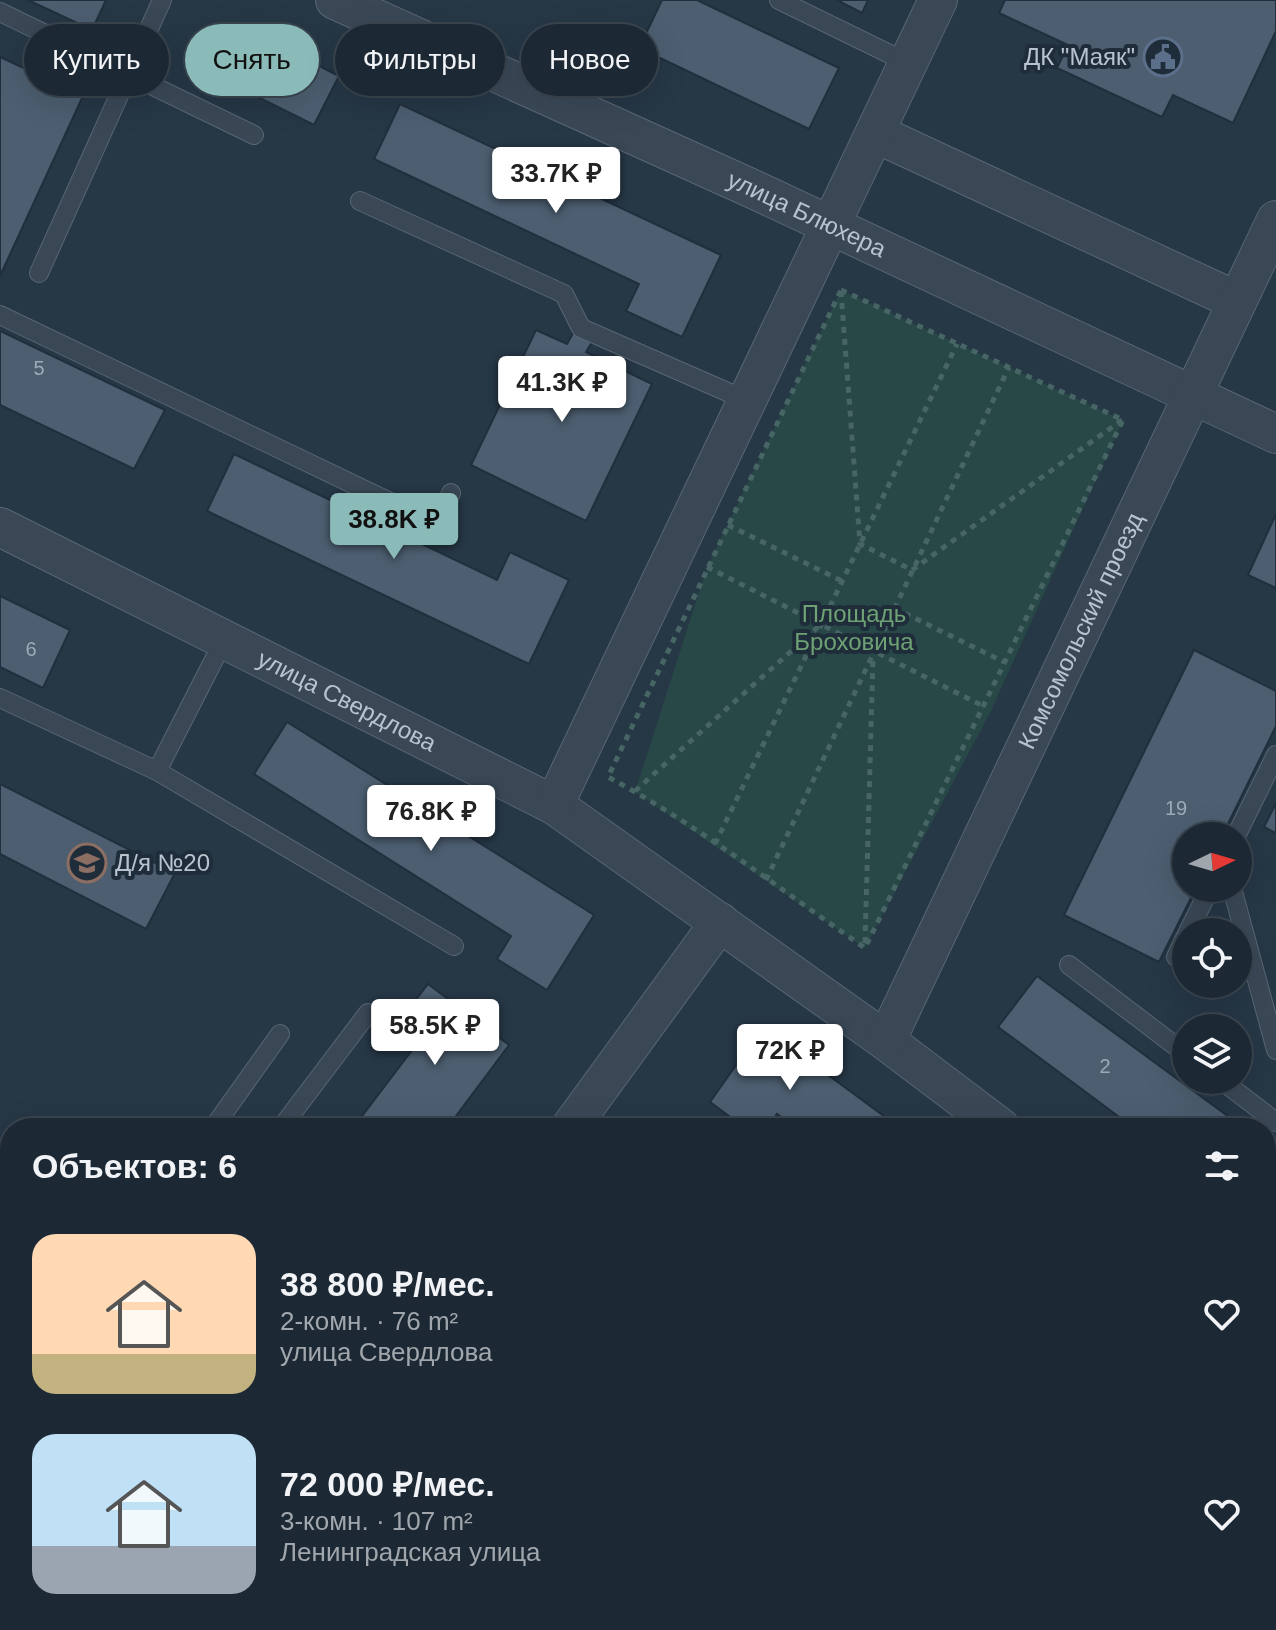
<!DOCTYPE html>
<html lang="ru">
<head>
<meta charset="utf-8">
<style>
  :root { --surface:#1c2934; --page:#293540; --text:#f1f3f6; --muted:#a0a6ac; --line:#3a454f; --accent:#8bbbb9 }
  body { margin:0; font-family:Helvetica,sans-serif; background:var(--page); color:var(--text); height:100vh; display:flex; flex-direction:column; font-size:30px; white-space:nowrap }
  * { box-sizing:border-box; margin:0 }
  p { font-size:26px; color:var(--muted) }
  .icon { flex:none; width:44px; height:44px; fill:none; stroke:currentColor; stroke-width:2; stroke-linecap:round; stroke-linejoin:round }
  .map { position:relative; flex:1; overflow:hidden }
  .sheet { position:absolute; left:0px; top:1118px; width:1276px; height:512px; display:flex; flex-direction:column; background:var(--surface); border-radius:32px 32px 0 0; box-shadow:0 8px 32px #0002,0 0 0 2px var(--line) }
  .sheet>* { flex:none }
  .top-card { position:absolute; left:24px; top:24px; width:800px; height:72px; display:flex; gap:16px }
  .needle { width:52px; rotate:85deg }
  .controls { position:absolute; left:1172px; top:822px; display:grid; gap:16px }
  .controls a { display:grid; place-items:center; width:80px; height:80px; border-radius:50%; background:var(--surface); box-shadow:0 8px 32px #0002,0 0 0 2px var(--line); font-size:40px }
  .price { position:absolute; translate:-50% -68px; padding:0 18px; border-radius:8px; background:#fff; color:#222; font-size:26px; line-height:52px; filter:drop-shadow(0 2px 4px #0008) }
  .price::after { content:''; position:absolute; left:50%; top:48px; width:24px; height:18px; margin-left:-12px; background:inherit; clip-path:polygon(0 0,100% 0,50% 100%) }
  .price.current { background:var(--accent); color:#111 }
  ul { padding:0; list-style:none }
  li { display:flex; align-items:center; gap:24px; height:200px; padding:0 32px }
  li span { display:grid; place-items:center; flex:none; width:224px; height:160px; border-radius:24px; color:#555 }
  li>.icon { margin-inline-start:auto }
  span .icon { width:96px; height:96px; fill:#fffc; stroke-width:1 }
  li b { font-size:34px }
  h2 { display:flex; justify-content:space-between; align-items:center; height:96px; padding:0 32px; font-size:34px }
  .tag { padding:0 28px; border-radius:36px; background:var(--surface); box-shadow:0 8px 32px #0002,0 0 0 2px var(--line); font-size:28px; line-height:72px }
  .tag.current { background:var(--accent); color:#111 }
  .map>svg:first-child { display:block }
</style>
</head>
<body>
<div class="map">
<svg width="1276" height="1630" viewBox="0 0 1276 1630">
  <rect width="100%" height="100%" fill="#263746"/>
  <!-- green -->
  <path fill="#284747" d="M841,290L1123,420L990,713L865,948L635,792L707,567Z"/>
  <!-- building -->
  <g fill="#4c5e70" stroke="#212f3d" stroke-width="2">
    <path d="M28,0H106L92,30Z"/>
    <path d="M662,0H697L839,68L809,129L639,48Z"/>
    <path d="M837,0H868L862,13Z"/>
    <path d="M1005,0H1276V31L1233,123L1173,95L1162,117L1057,68L1068,45L999,13Z"/>
    <path d="M235,23L339,76L314,125L210,73Z"/>
    <path d="M0,57L83,96L0,276Z"/>
    <path d="M400,104L721,255L682,337L626,311L639,284L374,159Z"/>
    <path d="M536,330L567,344L573,333L592,342L586,352L652,384L586,521L471,465Z"/>
    <path d="M0,331L165,410L134,469L0,405Z"/>
    <path d="M234,454L497,580L510,552L569,580L529,664L207,511Z"/>
    <path d="M1276,514V588L1248,575Z"/>
    <path d="M0,596L70,630L43,688L0,667Z"/>
    <path d="M1194,650L1276,691V726L1222,836H1186V888H1196L1159,962L1064,915Z"/>
    <path d="M287,722L594,915L547,990L497,959L511,936L254,774Z"/>
    <path d="M0,784L175,873L146,929L0,854Z"/>
    <path d="M1276,803V833L1264,827Z"/>
    <path d="M1037,976L1244,1128H1134L998,1027Z"/>
    <path d="M428,984L509,1045L447,1128H353L416,1045L394,1028Z"/>
    <path d="M763,1027L900,1128H796L777,1114L767,1128H745L710,1102Z"/>
    <path d="M0,1136L10,1141V1230L8,1235L0,1231Z"/>
    <path d="M1276,1406V1517L1266,1531V1420Z"/>
    <path d="M10,1549V1620H85L77,1630H0V1563Z"/>
    <path d="M324,1620H421L414,1630H316Z"/>
    <path d="M868,1620H947L940,1630H860Z"/>
    <path d="M1116,1620H1199L1192,1630H1109Z"/>
  </g>
  <g fill="none" stroke-linecap="round" stroke-linejoin="round">
    <!-- lane casing -->
    <g stroke="#596673" stroke-width="20">
      <g id="lane">
        <path d="M779,0L908,63"/>
        <path d="M0,12L254,135"/>
        <path d="M360,201L564,294L581,328L748,401"/>
        <path d="M39,273L162,0"/>
        <path d="M0,315L438,525L451,493"/>
        <path d="M0,698L157,771L454,946"/>
        <path d="M157,771L224,640"/>
        <path d="M1236,836L1276,755"/>
        <path d="M1232,888L1276,1050"/>
        <path d="M1188,932L1210,888"/>
        <path d="M1176,957L1186,936"/>
        <path d="M1069,965L1186,1054"/>
        <path d="M1221,1080L1276,1122"/>
        <path d="M213,1128L280,1034"/>
        <path d="M281,1128L368,1013"/>
        <path d="M1266,1190L1276,1176"/>
        <path d="M0,1241L10,1246"/>
        <path d="M0,1332L10,1318"/>
        <path d="M1266,1594L1276,1580"/>
        <path d="M436,1630L443,1620"/>
        <path d="M832,1630L839,1620"/>
        <path d="M1239,1630L1247,1620"/>
      </g>
    </g>
    <!-- street casing -->
    <g stroke="#596673" stroke-width="40">
      <g id="street">
        <path id="s1" d="M335,0L755,190L1276,434"/>
        <path d="M875,133L1237,301"/>
        <path id="s2" d="M0,527L554,805L886,1041L1001,1128"/>
        <path d="M554,805L938,0"/>
        <path id="s3" d="M886,1041L1276,220"/>
        <path d="M570,1128L720,922"/>
        <path d="M1266,1326L1276,1333"/>
        <path d="M204,1630L211,1620"/>
        <path d="M1027,1630L1035,1620"/>
      </g>
    </g>
    <!-- path -->
    <g stroke="#486565" stroke-width="5" stroke-dasharray="6 6" stroke-linecap="butt">
      <path d="M841,290L1123,420L865,948C781,890 698,825 608,777Z"/>
      <path d="M841,291L860,544L912,570L1122,420"/>
      <path d="M728,525L842,581"/>
      <path d="M707,567L983,706"/>
      <path d="M894,608L1004,662"/>
      <path d="M635,791L818,627"/>
      <path d="M715,844L957,344"/>
      <path d="M766,880L1009,367"/>
      <path d="M865,943L873,657"/>
      <path d="M0,1511L10,1518"/>
      <path d="M544,1620L549,1630"/>
    </g>
    <!-- lane -->
    <use href="#lane" stroke="#3a4856" stroke-width="18"/>
    <!-- street -->
    <use href="#street" stroke="#3a4856" stroke-width="38"/>
  </g>
  <!-- icons -->
  <defs>
    <g id="civic-ring" transform="scale(2)"><circle r="9.5" fill="#1f2d3b" stroke="#5c6f8a" stroke-width="1.5"/><path d="M-.6-6.5H3V-4.5H.6V-3L4-1V1h2V6H-6V1h2V-1L-.6-3ZM-1.2 2.5V6h2.4V2.5Z" fill="#5c6f8a"/></g>
    <g id="school-ring" transform="scale(2)"><circle r="9.5" fill="#1f2d3b" stroke="#8d6e63" stroke-width="1.5"/><path d="M0-5L7-2L0 1L-7-2ZM-4 1L0 2.5L4 1V4Q0 6-4 4Z" fill="#8d6e63"/></g>
  </defs>
  <g fill-rule="evenodd">
    <use href="#civic-ring" x="1163" y="57"/>
    <use href="#school-ring" x="87" y="863"/>
  </g>
  <g text-anchor="middle" stroke-width="8" stroke-linejoin="round" paint-order="stroke">
    <!-- number labels -->
    <g font-size="20" fill="#9daab7">
      <text x="39" y="375">5</text>
      <text x="31" y="656">6</text>
      <text x="1176" y="815">19</text>
      <text x="1105" y="1073">2</text>
    </g>
    <!-- poi labels -->
    <g font-size="24" fill="#b8c3cf" stroke="#1f2d3b" text-anchor="end">
      <text x="1135" y="65">ДК "Маяк"</text>
      <text x="115" y="871" text-anchor="start">Д/я №20</text>
    </g>
    <!-- street labels -->
    <g font-size="24" fill="#b8c3cf" stroke="#1f2d3b">
      <text dy="8" stroke="none"><textPath href="#s1" startOffset="518">улица Блюхера</textPath></text>
      <text dy="8" stroke="none"><textPath href="#s3" startOffset="454">Комсомольский проезд</textPath></text>
      <text dy="8" stroke="none"><textPath href="#s2" startOffset="388">улица Свердлова</textPath></text>
    </g>
    <!-- park labels -->
    <g font-size="24" fill="#6ea174" stroke="#1f2d3b">
      <text x="854" y="622">Площадь<tspan x="854" dy="28">Броховича</tspan></text>
    </g>
  </g>
</svg>
<div class="controls">
<a><svg class="needle" viewBox="-14 -14 28 28"><path d="M0-13l5 13h-10z" fill="#e53935"/><path d="M0 13l5-13h-10z" fill="#a0a6ac"/></svg></a>
<a><svg class="icon" aria-label="locate" viewBox="0 0 24 24"><circle cx="12" cy="12" r="6"/><path d="M12 2v4M12 18v4M2 12h4M18 12h4"/></svg></a>
<a><svg class="icon" aria-label="layers" viewBox="0 0 24 24"><path d="M12 4l9 5-9 5-9-5zM3 14l9 5 9-5"/></svg></a>
</div>
<b class="price" style="left:556px;top:215px">33.7K ₽</b>
<b class="price" style="left:562px;top:424px">41.3K ₽</b>
<b class="price current" style="left:394px;top:561px">38.8K ₽</b>
<b class="price" style="left:431px;top:853px">76.8K ₽</b>
<b class="price" style="left:435px;top:1067px">58.5K ₽</b>
<b class="price" style="left:790px;top:1092px">72K ₽</b>
<div class="top-card">
<a class="tag">Купить</a>
<a class="tag current">Снять</a>
<a class="tag">Фильтры</a>
<a class="tag">Новое</a>
</div>
<section class="sheet">
<h2>Объектов: 6<svg class="icon" aria-label="filters" viewBox="0 0 24 24"><path d="M4 7h16M4 17h16"/><circle cx="9" cy="7" r="2"/><circle cx="15" cy="17" r="2"/></svg></h2>
<ul>
<li><span style="background:linear-gradient(#ffd9b3 75%,#c2b280 0)"><svg class="icon" aria-label="home" viewBox="0 0 24 24"><path d="M3 11l9-7 9 7M6 9v11h12V9"/></svg></span><div><b>38 800 ₽/мес.</b><p>2-комн. · 76 m²</p><p>улица Свердлова</p></div><svg class="icon" aria-label="heart" viewBox="0 0 24 24"><path d="M12 20l-8-8c-3-5 5-10 8-4 3-6 11-1 8 4z"/></svg></li>
<li><span style="background:linear-gradient(#bfe0f5 70%,#9aa5b1 0)"><svg class="icon" aria-label="home" viewBox="0 0 24 24"><path d="M3 11l9-7 9 7M6 9v11h12V9"/></svg></span><div><b>72 000 ₽/мес.</b><p>3-комн. · 107 m²</p><p>Ленинградская улица</p></div><svg class="icon" aria-label="heart" viewBox="0 0 24 24"><path d="M12 20l-8-8c-3-5 5-10 8-4 3-6 11-1 8 4z"/></svg></li>
</ul>
</section>
</div>
</body>
</html>
